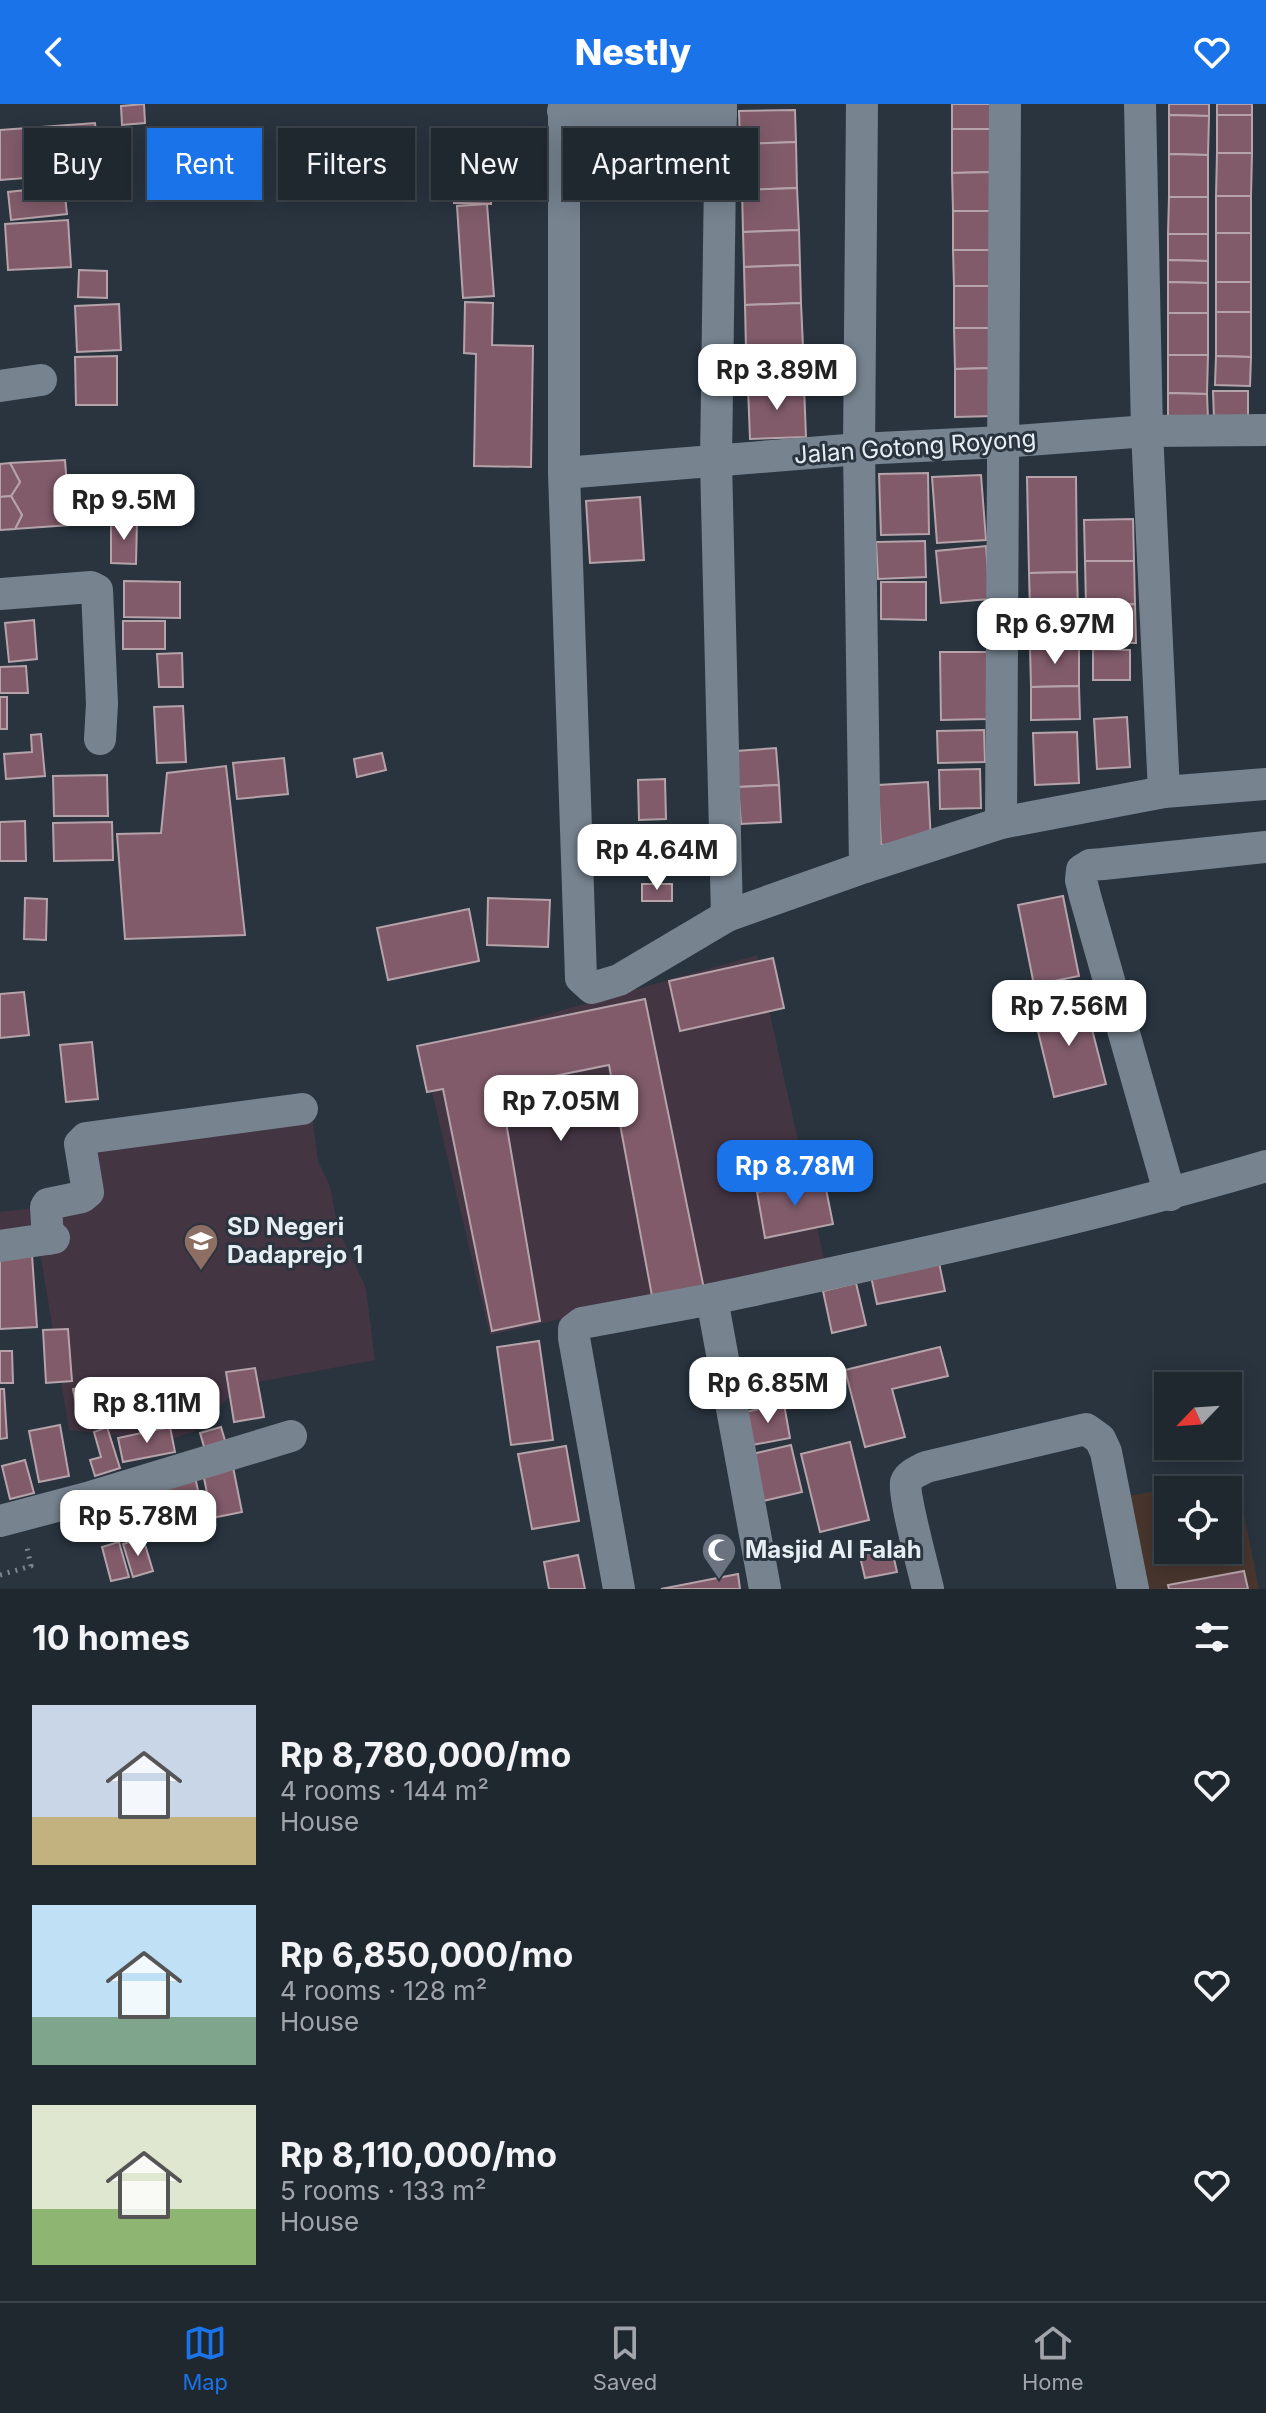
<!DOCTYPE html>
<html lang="en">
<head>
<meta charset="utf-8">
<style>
  :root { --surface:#1f272f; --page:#2c333b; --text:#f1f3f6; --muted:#a1a5aa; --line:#3c444b; --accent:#1a73e8 }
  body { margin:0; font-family:Inter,sans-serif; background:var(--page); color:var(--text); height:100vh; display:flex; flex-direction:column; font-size:30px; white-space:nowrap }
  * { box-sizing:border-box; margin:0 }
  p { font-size:26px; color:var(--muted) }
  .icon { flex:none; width:44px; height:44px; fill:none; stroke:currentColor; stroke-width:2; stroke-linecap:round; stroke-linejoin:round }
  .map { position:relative; height:1485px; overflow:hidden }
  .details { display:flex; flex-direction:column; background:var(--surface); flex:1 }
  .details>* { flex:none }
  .banner { position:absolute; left:24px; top:24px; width:800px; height:72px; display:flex; gap:16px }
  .needle { width:52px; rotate:245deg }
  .tools { position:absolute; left:1154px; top:1268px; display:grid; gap:16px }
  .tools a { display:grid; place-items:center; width:88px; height:88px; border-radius:0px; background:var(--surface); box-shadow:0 4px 20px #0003,0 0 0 2px var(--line); font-size:40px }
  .price { position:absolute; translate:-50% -68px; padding:0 18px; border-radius:16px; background:#fff; color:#222; font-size:26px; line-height:52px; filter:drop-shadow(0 2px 4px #0008) }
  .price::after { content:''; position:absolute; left:50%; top:48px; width:24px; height:18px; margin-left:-12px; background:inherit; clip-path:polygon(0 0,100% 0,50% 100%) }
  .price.active { background:var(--accent); color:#fff }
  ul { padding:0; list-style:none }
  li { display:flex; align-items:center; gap:24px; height:200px; padding:0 32px }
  li span { display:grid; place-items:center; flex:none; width:224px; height:160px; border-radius:0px; color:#555 }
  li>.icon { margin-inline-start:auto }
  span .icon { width:96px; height:96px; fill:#fffc; stroke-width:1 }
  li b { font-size:34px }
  h2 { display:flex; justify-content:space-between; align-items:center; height:96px; padding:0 32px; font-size:34px }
  .chip { padding:0 28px; border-radius:0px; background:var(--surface); box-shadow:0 4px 20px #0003,0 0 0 2px var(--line); font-size:28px; line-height:72px }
  .chip.active { background:var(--accent); color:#fff }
  header { display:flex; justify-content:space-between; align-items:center; height:104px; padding:0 32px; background:var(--accent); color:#fff; font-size:36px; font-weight:800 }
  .menu { display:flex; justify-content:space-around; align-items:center; height:112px; border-top:2px solid var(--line); background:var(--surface); font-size:22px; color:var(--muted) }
  .menu a { display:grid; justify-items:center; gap:4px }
  .menu .active { color:var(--accent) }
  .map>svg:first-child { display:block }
</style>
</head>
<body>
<header><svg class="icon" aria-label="back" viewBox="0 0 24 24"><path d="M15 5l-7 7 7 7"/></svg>Nestly<svg class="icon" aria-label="heart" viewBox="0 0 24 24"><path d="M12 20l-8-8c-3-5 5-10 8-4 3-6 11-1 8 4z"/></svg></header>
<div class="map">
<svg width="1266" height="1485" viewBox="0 0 1266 1485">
  <rect width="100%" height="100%" fill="#29343f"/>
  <!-- education -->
  <g fill="#443543">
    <path d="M757,851L824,1155L490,1231L422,946Z"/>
    <path d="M312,1010L318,1057L330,1082L338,1125L366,1184L375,1256L242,1281L193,1328L165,1337L69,1326L40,1147L0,1152V1108L94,1097L86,1042Z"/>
  </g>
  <!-- medical -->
  <path fill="#48362e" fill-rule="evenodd" d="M1236,1371L1259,1485H1141L1124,1393ZM1168,1386H1228V1446H1168Z"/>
  <!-- building -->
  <g fill="#815b6a" stroke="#b6a3aa" stroke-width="2">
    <path d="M144,0L145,19L122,21L121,2Z"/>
    <rect x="952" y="0" width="39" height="25"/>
    <path d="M1169,0H1209V12L1169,11Z"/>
    <rect x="1217" y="0" width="35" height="11"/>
    <path d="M795,6L796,38L740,40L739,7Z"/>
    <path d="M1169,11L1209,12L1208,51L1169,50Z"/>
    <rect x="1217" y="11" width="35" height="38"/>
    <path d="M95,19L100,68L0,76V26Z"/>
    <path d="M952,25H991L992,68L952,69Z"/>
    <path d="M796,38L797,84L742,86L740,40Z"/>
    <path d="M454,41L491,42V100L454,99Z"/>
    <path d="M1217,49H1252L1251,92H1216Z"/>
    <path d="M1169,50L1208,51V93H1169Z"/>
    <path d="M992,68V107H953L952,69Z"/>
    <path d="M64,82L67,110L11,116L8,88Z"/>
    <path d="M797,84L799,126L743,128L742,86Z"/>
    <rect x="1216" y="92" width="35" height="37"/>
    <path d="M1169,93H1208V130H1168Z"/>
    <path d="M487,100L494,192L463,194L457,102Z"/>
    <path d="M953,107H992L993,146H953Z"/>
    <path d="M68,116L71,163L8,166L5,120Z"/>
    <path d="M799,126L800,161L744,163L743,128Z"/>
    <rect x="1216" y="129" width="35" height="49"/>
    <path d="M1168,130H1208V157L1168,156Z"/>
    <path d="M953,146H993V182H954Z"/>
    <path d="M1168,156L1208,157V179L1168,178Z"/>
    <path d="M800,161L801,199L745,201L744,163Z"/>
    <path d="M79,166L107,167V194L78,193Z"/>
    <path d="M1168,178L1208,179V209H1168Z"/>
    <rect x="1216" y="178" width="35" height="30"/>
    <path d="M954,182H993L994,224H954Z"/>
    <path d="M465,198L493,199L492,241L533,242L531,363L474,362L476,250L464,249Z"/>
    <path d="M801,199L803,243L746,245L745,201Z"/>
    <path d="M119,200L121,246L77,248L75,202Z"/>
    <path d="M1216,208H1251V253L1216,252Z"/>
    <rect x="1168" y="209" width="40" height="42"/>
    <path d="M954,224H994V264L955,265Z"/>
    <path d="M803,243L804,282L748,284L746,245Z"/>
    <path d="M1168,251H1208L1207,290L1168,289Z"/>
    <path d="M117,252V301H76L75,253Z"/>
    <path d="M1216,252L1251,253L1250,282L1215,281Z"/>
    <path d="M994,264L995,312L955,313V265Z"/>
    <path d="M804,282L806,333L750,335L748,284Z"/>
    <path d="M1213,287H1248V314L1214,315Z"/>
    <path d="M1168,289L1207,290L1208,315L1168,314Z"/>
    <path d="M65,356L70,421L15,425L22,411L11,392L20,378L10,359Z"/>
    <path d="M10,359L20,378L11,392L0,393V360Z"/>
    <path d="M928,369L929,430L881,431L879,370Z"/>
    <path d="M981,371L986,436L937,439L932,373Z"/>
    <path d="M1027,373H1076L1077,468L1029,469Z"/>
    <path d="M11,392L22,411L15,425L0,426V393Z"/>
    <path d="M640,393L644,456L590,459L586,397Z"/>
    <path d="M1133,415L1134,457H1085L1084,416Z"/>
    <path d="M111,416H137L136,460L111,459Z"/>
    <path d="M925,437L926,473L878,475L876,438Z"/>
    <path d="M986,442L990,495L941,499L936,447Z"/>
    <path d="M1085,457H1134L1135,500L1086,501Z"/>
    <path d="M1077,468L1078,506H1030L1029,469Z"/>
    <path d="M124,477L180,478V514L124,513Z"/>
    <path d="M881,478H926V516L881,515Z"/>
    <path d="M1135,500L1136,539H1086V501Z"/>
    <path d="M1030,506H1078L1079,542L1030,543Z"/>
    <path d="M34,516L37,555L9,558L5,519Z"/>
    <rect x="123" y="517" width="42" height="28"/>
    <path d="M1079,542V582L1031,583L1030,543Z"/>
    <path d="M1093,545L1130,546V576H1093Z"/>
    <path d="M940,548H988L989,615L941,616Z"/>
    <path d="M182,549L183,583H159L157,550Z"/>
    <path d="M26,562L28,589H0V563Z"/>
    <path d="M1079,582L1080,615L1031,616V583Z"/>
    <rect x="0" y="593" width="7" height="32"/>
    <path d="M183,602L186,658L157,659L154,603Z"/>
    <path d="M1127,613L1130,663L1097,665L1094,615Z"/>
    <path d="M984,626L985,658L938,659L937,627Z"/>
    <path d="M1077,628L1079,679L1035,681L1033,629Z"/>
    <path d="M41,630L45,672L6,675L4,650L32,648L31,631Z"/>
    <path d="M776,644L779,681L738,683L736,647Z"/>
    <path d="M382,649L386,666L357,673L354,655Z"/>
    <path d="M284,654L288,690L237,695L233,659Z"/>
    <path d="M226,662L245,831L125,835L117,730L161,729L167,669Z"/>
    <path d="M980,665L981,704L940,705L939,666Z"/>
    <path d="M107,671L108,712H54L53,672Z"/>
    <path d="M665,675L666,715L639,716L638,676Z"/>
    <path d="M928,678L931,738L881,741L878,681Z"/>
    <path d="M779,681L781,718L741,720L738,683Z"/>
    <path d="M25,717L26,757H0V718Z"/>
    <path d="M112,718L113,756L54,757L53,719Z"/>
    <rect x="642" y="780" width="30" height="17"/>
    <path d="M1063,792L1079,872L1034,881L1018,801Z"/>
    <path d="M25,794L47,795L46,836L24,835Z"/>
    <path d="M488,794L550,796L548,843L487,841Z"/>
    <path d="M469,805L479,857L388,876L377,824Z"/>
    <path d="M773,854L784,904L680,927L669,877Z"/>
    <path d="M24,888L29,931L0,934V890Z"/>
    <path d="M1084,894L1106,980L1054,993L1033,907Z"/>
    <path d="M645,895L704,1185L652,1192L609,961L500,983L540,1217L492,1227L443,985L427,988L417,942Z"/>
    <path d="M92,938L98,995L66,998L60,941Z"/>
    <path d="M824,1075L833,1120L765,1134L757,1088Z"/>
    <path d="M32,1151L37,1223L0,1225V1153Z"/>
    <path d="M938,1154L945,1187L877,1200L870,1168Z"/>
    <path d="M856,1179L866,1221L832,1229L823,1187Z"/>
    <path d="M68,1225L72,1277L46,1279L43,1226Z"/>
    <path d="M539,1237L553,1336L511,1341L497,1243Z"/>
    <path d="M940,1243L948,1272L892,1285L905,1333L865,1343L845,1266Z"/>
    <path d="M0,1247H12L13,1279H0Z"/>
    <path d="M255,1264L264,1313L234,1318L226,1268Z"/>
    <path d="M107,1279L112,1303L78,1309L73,1285Z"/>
    <path d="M159,1284L163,1311L118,1318L114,1291Z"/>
    <path d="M0,1285H4L7,1334L0,1335Z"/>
    <path d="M784,1300L790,1334L752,1341L745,1308Z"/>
    <path d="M60,1321L69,1372L39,1378L29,1327Z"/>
    <path d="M107,1323L120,1364L95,1372L90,1356L101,1353L94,1328Z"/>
    <path d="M170,1323L175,1348L123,1358L118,1334Z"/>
    <path d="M221,1323L226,1340L205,1346L200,1329Z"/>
    <path d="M850,1338L869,1416L820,1428L801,1350Z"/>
    <path d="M791,1341L802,1388L763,1397L752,1350Z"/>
    <path d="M566,1342L579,1417L532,1425L518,1350Z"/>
    <path d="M25,1356L34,1389L10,1395L2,1362Z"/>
    <path d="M233,1363L242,1408L212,1414L203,1369Z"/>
    <path d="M195,1373L204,1413L161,1423L152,1382Z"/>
    <path d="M143,1434L153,1467L133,1473L123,1440Z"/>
    <path d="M119,1438L129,1473L111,1477L102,1443Z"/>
    <path d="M891,1441L897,1468L865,1474L859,1448Z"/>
    <path d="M578,1451L585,1485H549L544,1458Z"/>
    <path d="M1244,1467L1248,1485H1169L1168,1481Z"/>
    <path d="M738,1470L740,1485H661Z"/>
  </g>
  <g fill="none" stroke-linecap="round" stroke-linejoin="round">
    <!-- path -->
    <path stroke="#7b858d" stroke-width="5" stroke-dasharray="2 6" stroke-linecap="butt" d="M0,1471L31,1462L26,1439"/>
    <!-- minor -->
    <g stroke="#778490" stroke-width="32">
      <path d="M564,0V369L581,874L592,884L619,876L727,812L865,763L1001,719L1164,688L1266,680"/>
      <path d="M721,0L716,358L727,812"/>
      <path d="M862,0L859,345L865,763"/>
      <path d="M1140,0L1147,327L1164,688"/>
      <path d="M563,7L721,10"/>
      <path d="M0,282L41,276"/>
      <path d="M564,369L859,345L1002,338L1147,327L1266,326"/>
      <path d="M0,490L91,483L97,486L102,600L100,635"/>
      <path d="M1001,719L1005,0"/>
      <path d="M1170,1091L1085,792L1081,776L1082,766L1090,761L1103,760L1266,743"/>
      <path d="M48,1135L46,1103L48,1100L82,1093L88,1088L80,1040L86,1034L302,1005"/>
      <path d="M0,1142L54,1134"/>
      <path d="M0,1417L87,1394L291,1332"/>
      <path d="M619,1485L574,1234V1225L582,1219L712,1195"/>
      <path d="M765,1485L712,1195C898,1155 1084,1116 1266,1062"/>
      <path d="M928,1485C924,1467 903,1391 906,1378C909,1370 919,1367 926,1363L1086,1325L1100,1335L1106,1348L1133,1485"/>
    </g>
  </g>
  <!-- icons -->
  <defs>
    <g id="school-pin" transform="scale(1.8)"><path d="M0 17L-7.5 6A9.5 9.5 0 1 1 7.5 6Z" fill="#8d6e63" stroke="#29343f"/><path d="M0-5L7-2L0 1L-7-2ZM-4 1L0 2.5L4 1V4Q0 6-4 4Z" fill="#fff"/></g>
    <g id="mosque-pin" transform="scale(1.8)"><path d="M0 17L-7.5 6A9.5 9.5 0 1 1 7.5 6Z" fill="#6b7280" stroke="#29343f"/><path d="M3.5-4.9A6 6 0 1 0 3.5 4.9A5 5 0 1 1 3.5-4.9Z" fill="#fff"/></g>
  </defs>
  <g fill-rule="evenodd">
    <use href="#school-pin" x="201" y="1137"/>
    <use href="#mosque-pin" x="719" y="1446"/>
  </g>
  <g text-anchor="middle" stroke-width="6" stroke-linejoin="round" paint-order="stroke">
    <!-- street labels -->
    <g font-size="24" fill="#e6edf3" stroke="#29343f">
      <text transform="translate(915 343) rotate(-4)" y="8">Jalan Gotong Royong</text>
    </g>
    <!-- poi labels -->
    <g font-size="24" font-weight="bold" fill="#e6edf3" stroke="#29343f" text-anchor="start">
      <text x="227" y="1131">SD Negeri<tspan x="227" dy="28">Dadaprejo 1</tspan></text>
      <text x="745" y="1454">Masjid Al Falah</text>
    </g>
  </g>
</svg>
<div class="tools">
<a><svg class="needle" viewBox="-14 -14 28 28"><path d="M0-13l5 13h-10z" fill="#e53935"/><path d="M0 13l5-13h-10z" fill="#a1a5aa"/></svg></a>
<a><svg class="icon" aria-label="locate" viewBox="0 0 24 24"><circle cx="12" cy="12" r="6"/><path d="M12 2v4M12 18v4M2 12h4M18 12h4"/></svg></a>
</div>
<b class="price" style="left:777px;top:308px">Rp 3.89M</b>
<b class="price" style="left:124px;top:438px">Rp 9.5M</b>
<b class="price" style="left:1055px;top:562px">Rp 6.97M</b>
<b class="price" style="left:657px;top:788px">Rp 4.64M</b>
<b class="price" style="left:1069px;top:944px">Rp 7.56M</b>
<b class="price" style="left:561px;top:1039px">Rp 7.05M</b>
<b class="price active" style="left:795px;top:1104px">Rp 8.78M</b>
<b class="price" style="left:768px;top:1321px">Rp 6.85M</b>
<b class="price" style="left:147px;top:1341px">Rp 8.11M</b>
<b class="price" style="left:138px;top:1454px">Rp 5.78M</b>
<div class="banner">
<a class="chip">Buy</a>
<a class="chip active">Rent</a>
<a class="chip">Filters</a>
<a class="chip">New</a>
<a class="chip">Apartment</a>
</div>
</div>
<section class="details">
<h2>10 homes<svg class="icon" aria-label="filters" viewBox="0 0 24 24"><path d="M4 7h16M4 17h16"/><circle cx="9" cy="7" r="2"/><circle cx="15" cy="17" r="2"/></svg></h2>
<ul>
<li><span style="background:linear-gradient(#c9d6e8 70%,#c2b280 0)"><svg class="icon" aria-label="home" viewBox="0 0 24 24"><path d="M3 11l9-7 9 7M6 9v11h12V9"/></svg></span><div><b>Rp 8,780,000/mo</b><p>4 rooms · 144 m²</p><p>House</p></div><svg class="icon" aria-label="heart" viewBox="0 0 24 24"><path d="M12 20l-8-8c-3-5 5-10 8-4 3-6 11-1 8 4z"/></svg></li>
<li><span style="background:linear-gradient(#bfe0f5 70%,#7fa58c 0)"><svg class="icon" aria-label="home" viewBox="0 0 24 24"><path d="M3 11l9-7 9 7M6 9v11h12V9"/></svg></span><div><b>Rp 6,850,000/mo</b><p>4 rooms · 128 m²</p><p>House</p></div><svg class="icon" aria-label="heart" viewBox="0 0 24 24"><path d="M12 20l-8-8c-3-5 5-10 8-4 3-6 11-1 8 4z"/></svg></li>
<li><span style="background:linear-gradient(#dfe7d0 65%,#8fb573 0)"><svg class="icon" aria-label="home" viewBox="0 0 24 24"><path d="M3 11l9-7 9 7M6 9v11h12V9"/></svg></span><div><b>Rp 8,110,000/mo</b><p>5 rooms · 133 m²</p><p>House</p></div><svg class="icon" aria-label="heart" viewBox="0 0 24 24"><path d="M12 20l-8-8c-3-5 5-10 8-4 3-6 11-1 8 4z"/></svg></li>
</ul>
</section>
<nav class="menu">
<a class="active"><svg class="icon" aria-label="map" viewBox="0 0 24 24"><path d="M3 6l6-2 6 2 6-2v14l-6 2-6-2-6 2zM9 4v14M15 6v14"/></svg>Map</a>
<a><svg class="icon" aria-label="saved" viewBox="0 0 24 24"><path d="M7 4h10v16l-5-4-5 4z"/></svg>Saved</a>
<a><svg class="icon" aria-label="home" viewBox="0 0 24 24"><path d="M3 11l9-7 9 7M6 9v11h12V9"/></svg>Home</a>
</nav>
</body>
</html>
